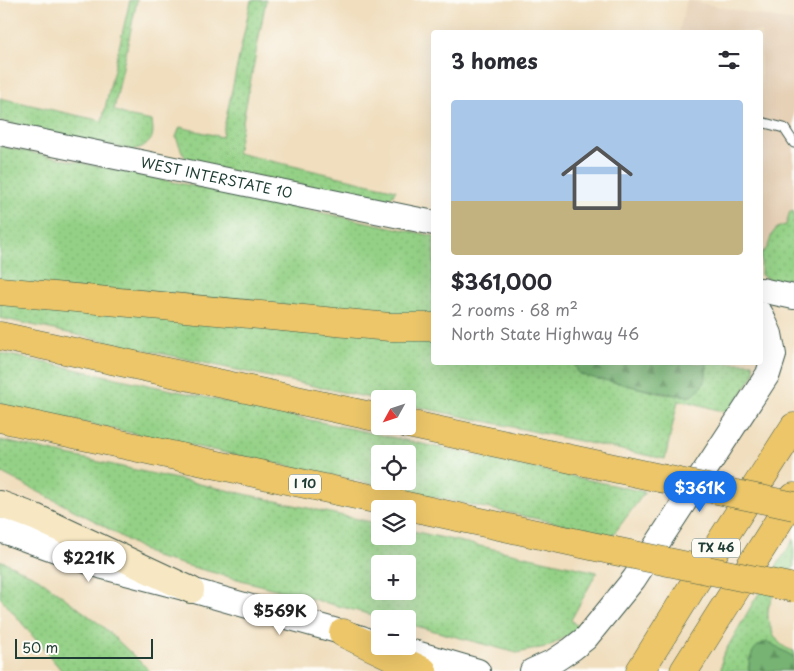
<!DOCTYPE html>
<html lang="en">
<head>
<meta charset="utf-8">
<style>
  :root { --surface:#fff; --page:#f7f7f7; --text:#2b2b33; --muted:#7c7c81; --accent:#1a73e8 }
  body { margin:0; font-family:"Playpen Sans",sans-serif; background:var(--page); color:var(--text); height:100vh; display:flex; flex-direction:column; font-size:19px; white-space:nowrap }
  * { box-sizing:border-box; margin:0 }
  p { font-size:16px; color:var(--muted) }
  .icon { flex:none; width:28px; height:28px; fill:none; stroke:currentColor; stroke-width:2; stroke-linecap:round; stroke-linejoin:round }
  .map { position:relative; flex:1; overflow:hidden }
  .side { position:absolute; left:431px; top:30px; width:332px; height:335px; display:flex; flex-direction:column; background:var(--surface); border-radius:5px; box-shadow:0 5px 20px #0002 }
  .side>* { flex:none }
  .needle { width:32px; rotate:230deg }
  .tools { position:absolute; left:371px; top:390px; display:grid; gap:10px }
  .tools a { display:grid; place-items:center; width:45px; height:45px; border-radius:5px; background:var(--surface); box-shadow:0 5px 20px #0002; font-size:25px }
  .scale { position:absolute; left:15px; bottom:12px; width:138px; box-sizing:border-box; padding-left:5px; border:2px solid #1f3d34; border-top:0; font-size:14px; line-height:18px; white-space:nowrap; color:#1f3d34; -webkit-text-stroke:4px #fdfcf7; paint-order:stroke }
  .price { position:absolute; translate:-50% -42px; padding:0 11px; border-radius:18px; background:#fff; color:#222; font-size:16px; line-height:32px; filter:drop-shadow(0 1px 2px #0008) }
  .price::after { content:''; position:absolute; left:50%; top:30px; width:15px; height:11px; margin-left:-8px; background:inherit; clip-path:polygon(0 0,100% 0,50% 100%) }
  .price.on { background:var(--accent); color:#fff }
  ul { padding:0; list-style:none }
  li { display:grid; align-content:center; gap:10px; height:265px; padding:0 20px }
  li span { display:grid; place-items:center; height:155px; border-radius:5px; color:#555 }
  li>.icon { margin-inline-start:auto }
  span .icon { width:90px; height:90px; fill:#fffc; stroke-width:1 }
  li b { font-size:21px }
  h2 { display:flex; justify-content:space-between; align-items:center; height:60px; padding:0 20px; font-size:21px }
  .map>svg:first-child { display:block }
</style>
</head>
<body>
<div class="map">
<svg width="794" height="671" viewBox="0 0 794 671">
  <defs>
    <pattern id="grass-dots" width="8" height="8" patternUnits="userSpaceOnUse" patternTransform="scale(1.25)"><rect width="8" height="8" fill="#94d186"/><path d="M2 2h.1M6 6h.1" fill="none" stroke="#7fb474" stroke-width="1.8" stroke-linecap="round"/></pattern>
    <pattern id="forest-firs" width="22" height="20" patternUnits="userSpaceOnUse" patternTransform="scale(1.25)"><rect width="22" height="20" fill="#77b373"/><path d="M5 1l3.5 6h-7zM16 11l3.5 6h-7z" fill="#61935f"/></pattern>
  </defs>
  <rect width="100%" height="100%" fill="#fdfcf7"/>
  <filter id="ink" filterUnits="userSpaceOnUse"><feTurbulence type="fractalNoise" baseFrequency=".02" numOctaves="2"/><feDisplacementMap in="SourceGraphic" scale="10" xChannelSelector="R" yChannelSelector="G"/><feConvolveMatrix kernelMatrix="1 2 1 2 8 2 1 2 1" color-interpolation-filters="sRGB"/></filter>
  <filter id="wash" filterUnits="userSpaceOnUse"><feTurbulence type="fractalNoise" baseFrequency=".0096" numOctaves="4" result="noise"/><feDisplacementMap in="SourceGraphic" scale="20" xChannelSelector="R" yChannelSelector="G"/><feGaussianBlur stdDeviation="1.12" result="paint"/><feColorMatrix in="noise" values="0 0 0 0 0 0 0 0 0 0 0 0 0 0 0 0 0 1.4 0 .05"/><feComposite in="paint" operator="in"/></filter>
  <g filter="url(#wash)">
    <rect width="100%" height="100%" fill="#f0debe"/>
    <!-- built -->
    <path fill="#e6d0b6" d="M687,0L794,22V211H790L786,225L769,239L766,250L764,253H761V32H679Z"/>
    <!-- grass -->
    <g fill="url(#grass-dots)" stroke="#5a875d" fill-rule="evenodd">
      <path d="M130,0H137L114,110L131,117L152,121C155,139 151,145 133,150L0,121V98L102,121Z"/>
      <path d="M251,0H266L237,153L396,190L393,195L388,200H377L190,163L183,154L176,137L180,127L222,137Z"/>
      <path d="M0,146L434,236V317L0,284Z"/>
      <path d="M790,211H794V285L770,281L761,275V253C774,247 765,229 786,225Z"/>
      <path d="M0,301L434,338V362L575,363V367L610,381L662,394L692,396L706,375L707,363H753L755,373L728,413L690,402L678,401L665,459L408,405V399H380V400L223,367L0,318Z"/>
      <path d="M0,353L645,492L613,535L0,405ZM380,454H408V481H380Z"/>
      <path d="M0,440L380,524V536H408V530L597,572L571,620L579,628L550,646L517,653L408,624V619H387L155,557L97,522L0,472ZM380,564H408V591H380Z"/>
      <path d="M794,539C794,546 794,560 794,566C793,569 789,573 787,576C774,595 761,606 772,631C777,642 783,648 794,651V657L772,644L767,642L749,659V671H721L722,657L754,601Z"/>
      <path d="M0,560L38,578L101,625L150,671H62L0,597Z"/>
    </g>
    <!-- forest -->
    <g fill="url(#forest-firs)" stroke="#4b7854">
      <path d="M575,363V362L707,363C706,379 705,386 692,396C666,395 644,389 619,383C605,380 591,379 578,373Z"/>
      <path d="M767,642L772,644L794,657V671H749C749,658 752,645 767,642Z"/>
    </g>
  </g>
  <g filter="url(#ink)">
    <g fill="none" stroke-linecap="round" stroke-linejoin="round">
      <!-- service casing -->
      <g stroke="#3e5549" stroke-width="11">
        <path id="service" d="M761,122L784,128L794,143"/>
      </g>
      <!-- tertiary casing -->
      <g stroke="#3e5549" stroke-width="26">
        <g id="tertiary">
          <path id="s1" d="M0,133L434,223"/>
          <path d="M761,290L794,297"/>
          <path d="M0,530L103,567L191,590L362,638"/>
          <path d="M392,646L478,671"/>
          <path d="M532,671L554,661L572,649L586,638L634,579L768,374L774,355L770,334L761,314"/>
        </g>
      </g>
      <!-- secondary casing -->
      <g stroke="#3e5549" stroke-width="28">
        <path id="secondary" d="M0,504L35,517L191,590"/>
      </g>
      <!-- primary casing -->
      <g stroke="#3e5549" stroke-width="29">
        <g id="primary">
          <path d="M343,633L423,671"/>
          <path d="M640,671L709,560L794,427"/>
          <path d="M684,671L794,497"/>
        </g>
      </g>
      <!-- motorway casing -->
      <g stroke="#3e5549" stroke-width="29">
        <g id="motorway">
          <path d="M0,291L390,327H434"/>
          <path d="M0,336L380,418"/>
          <path d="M0,418L610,550"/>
          <path d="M408,424L660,478"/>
        </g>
      </g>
      <!-- service -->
      <use href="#service" stroke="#fff" stroke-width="9"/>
      <!-- tertiary -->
      <use href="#tertiary" stroke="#fff" stroke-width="24"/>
      <!-- secondary -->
      <use href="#secondary" stroke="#f7e8c3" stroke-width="26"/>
      <!-- primary -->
      <use href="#primary" stroke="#ecc669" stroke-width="28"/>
      <!-- motorway -->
      <use href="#motorway" stroke="#ecc669" stroke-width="28"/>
      <!-- motorway-bridge casing -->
      <g stroke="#3e5549" stroke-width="29" stroke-linecap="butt">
        <g id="motorway-bridge">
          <path d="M660,478L794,506"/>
          <path d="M610,550L794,588"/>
        </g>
      </g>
      <!-- motorway-bridge -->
      <use href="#motorway-bridge" stroke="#ecc669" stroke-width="28"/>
    </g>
  </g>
  <g text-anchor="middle" stroke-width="5" stroke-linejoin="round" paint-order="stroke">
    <!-- shield labels -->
    <g fill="#fdfcf7" stroke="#62766e" stroke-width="1">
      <rect x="289" y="474.5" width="32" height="19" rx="4"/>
      <rect x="692" y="538.5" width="48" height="19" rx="4"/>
    </g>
    <g font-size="12" font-weight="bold" fill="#1f3d34">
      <text x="305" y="488">I 10</text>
      <text x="716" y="552">TX 46</text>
    </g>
    <!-- street labels -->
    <g font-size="14" fill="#1f3d34" stroke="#fdfcf7">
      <text dy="5" stroke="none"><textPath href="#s1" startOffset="221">WEST INTERSTATE 10</textPath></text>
    </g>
  </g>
</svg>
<div class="tools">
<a><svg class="needle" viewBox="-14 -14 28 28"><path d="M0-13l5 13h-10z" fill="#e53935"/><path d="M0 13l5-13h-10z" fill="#7c7c81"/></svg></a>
<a><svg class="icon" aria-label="locate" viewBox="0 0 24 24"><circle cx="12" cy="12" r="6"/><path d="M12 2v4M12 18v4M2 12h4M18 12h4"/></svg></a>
<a><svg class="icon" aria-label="layers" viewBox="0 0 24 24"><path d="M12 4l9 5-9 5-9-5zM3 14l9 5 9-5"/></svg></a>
<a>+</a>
<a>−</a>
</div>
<div class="scale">50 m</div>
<b class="price on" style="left:700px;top:513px">$361K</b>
<b class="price" style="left:89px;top:583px">$221K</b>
<b class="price" style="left:280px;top:636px">$569K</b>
<section class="side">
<h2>3 homes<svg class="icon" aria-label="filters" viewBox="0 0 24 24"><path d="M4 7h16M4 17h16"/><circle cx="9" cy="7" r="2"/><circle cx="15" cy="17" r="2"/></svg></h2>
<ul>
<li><span style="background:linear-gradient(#a9c7e8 65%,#c2b280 0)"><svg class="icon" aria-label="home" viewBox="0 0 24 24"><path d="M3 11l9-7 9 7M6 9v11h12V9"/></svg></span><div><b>$361,000</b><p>2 rooms · 68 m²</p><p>North State Highway 46</p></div></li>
</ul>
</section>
</div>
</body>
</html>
